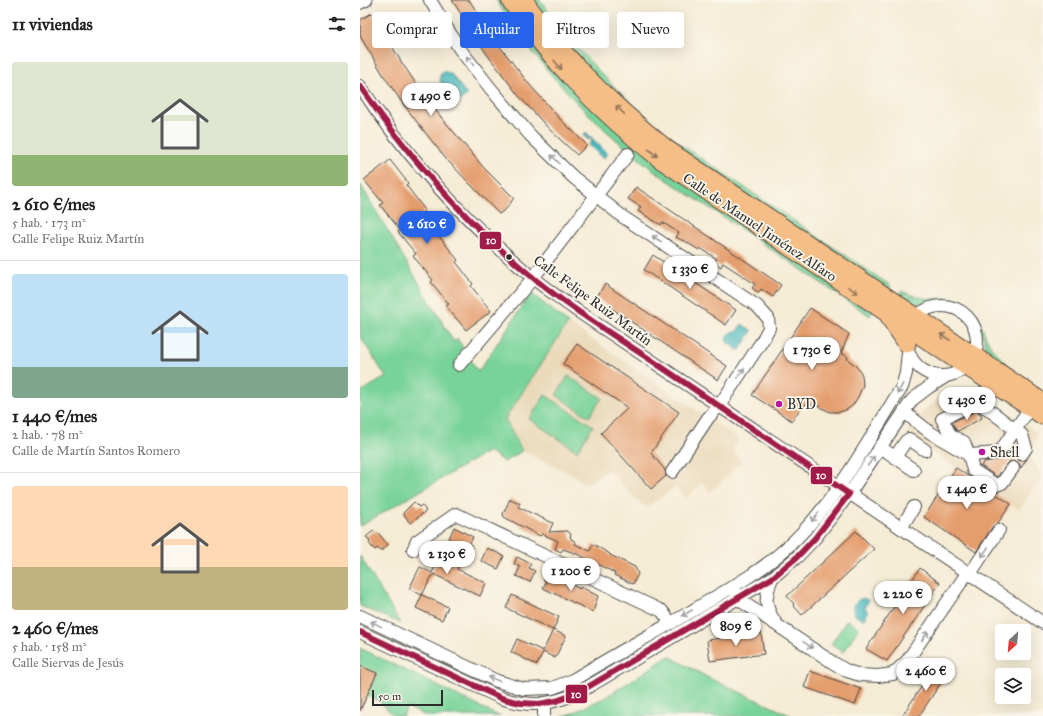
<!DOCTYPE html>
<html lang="es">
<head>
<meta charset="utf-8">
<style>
  :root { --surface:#fff; --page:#f2f2f2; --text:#222; --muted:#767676; --line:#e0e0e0; --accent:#2563eb }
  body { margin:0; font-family:"IM FELL Great Primer",serif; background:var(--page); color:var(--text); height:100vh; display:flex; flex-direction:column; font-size:15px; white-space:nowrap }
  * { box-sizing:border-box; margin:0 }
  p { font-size:13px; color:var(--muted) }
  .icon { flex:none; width:22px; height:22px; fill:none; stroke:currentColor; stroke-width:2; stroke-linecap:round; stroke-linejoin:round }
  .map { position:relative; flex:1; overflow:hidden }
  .details { display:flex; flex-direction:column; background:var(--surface); width:360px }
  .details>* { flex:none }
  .guide { position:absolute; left:12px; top:12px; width:380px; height:36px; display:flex; gap:8px }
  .needle { width:26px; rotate:206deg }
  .controls { position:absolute; left:635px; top:624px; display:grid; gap:8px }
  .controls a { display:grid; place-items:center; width:36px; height:36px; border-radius:4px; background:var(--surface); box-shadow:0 4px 16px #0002; font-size:20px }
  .scale { position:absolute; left:12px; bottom:10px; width:71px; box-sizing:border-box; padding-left:4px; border:2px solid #2b2b2b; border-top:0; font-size:11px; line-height:14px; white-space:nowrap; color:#2b2b2b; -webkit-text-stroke:3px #fbf7ec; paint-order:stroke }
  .price { position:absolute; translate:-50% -34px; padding:0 9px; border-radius:14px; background:#fff; color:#222; font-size:13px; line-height:26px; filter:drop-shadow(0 1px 2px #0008) }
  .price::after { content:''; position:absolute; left:50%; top:24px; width:12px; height:9px; margin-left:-6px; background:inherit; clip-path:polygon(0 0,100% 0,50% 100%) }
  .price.on { background:var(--accent); color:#fff }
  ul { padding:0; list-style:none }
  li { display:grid; align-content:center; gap:8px; height:212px; padding:0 12px }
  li+li { border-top:1px solid var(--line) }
  li span { display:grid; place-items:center; height:124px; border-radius:4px; color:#555 }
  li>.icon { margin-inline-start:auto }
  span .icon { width:72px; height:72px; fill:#fffc; stroke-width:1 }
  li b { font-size:17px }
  h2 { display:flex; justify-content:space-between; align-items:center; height:48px; padding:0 12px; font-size:17px }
  .pill { padding:0 14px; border-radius:4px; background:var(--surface); box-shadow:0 4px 16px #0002; font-size:14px; line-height:36px }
  .pill.on { background:var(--accent); color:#fff }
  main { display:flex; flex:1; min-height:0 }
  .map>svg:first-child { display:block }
</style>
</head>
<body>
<main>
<section class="details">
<h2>11 viviendas<svg class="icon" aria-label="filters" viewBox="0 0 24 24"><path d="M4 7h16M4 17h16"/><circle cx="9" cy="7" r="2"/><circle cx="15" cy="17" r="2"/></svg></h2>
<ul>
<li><span style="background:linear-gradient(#dfe7d0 75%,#8fb573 0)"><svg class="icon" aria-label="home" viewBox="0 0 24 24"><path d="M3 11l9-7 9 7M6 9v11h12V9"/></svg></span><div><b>2 610 €/mes</b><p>5 hab. · 173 m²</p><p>Calle Felipe Ruiz Martín</p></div></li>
<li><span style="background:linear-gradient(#bfe0f5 75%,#7fa58c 0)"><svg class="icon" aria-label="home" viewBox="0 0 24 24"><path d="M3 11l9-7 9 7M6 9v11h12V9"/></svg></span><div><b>1 440 €/mes</b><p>2 hab. · 78 m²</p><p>Calle de Martín Santos Romero</p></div></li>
<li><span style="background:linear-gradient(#ffd9b3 65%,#c2b280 0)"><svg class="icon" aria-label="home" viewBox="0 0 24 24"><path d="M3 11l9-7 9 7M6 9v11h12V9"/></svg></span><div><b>2 460 €/mes</b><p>5 hab. · 158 m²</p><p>Calle Siervas de Jesús</p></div></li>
</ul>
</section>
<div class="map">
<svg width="683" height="716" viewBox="0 0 683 716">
  <rect width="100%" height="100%" fill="#fbf7ec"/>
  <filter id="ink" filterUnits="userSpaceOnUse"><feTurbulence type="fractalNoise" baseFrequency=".025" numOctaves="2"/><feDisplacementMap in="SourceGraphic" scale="8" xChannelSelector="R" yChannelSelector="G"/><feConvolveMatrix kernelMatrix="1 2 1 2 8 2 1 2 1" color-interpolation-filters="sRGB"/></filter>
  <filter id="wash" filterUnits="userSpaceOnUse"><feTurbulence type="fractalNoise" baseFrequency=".012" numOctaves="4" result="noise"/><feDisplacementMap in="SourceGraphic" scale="16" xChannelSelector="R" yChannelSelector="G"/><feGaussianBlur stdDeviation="0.9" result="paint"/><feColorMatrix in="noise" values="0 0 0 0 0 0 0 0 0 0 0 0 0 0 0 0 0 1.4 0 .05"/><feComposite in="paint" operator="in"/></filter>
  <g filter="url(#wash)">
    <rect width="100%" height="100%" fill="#f5ecd6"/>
    <!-- built -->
    <g fill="#ead9ba">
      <path d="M208,323L379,439L374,446V452L382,461L351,492L342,483L326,499L315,487L287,507L282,505L249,470L225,485L215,476L162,451L145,419Z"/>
      <path d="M599,394L619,397L630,401L678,433L670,457L682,476L659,510L546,434L560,414L568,407L577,400L587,396Z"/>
    </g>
    <!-- green -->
    <g fill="#78d399" stroke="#527f62">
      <path d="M136,0H144L163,27L514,310L510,316C465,286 420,255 375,225C352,209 329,195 306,179C243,135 176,66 136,0Z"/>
      <path d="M172,0H180C218,54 264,99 314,140L531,286L527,292L310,145L235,79Z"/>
      <path d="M0,184L94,342L97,338L118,372L171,293L208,323L145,419L162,451L144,462L129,451L0,526V392L26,377L0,336Z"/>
      <path d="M541,291C551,295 560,298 571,299C580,299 590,298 599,301C622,311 620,330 632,348C637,354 642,359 647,364L644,369L628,351L625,344L621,328L618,322L608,310L594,303L585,301L551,304L537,297Z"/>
      <path d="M208,376L242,398L229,417L196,395Z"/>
      <path d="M185,395L233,426L217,451L169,419Z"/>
      <path d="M0,556L40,623L0,606Z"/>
      <path d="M487,620L499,628L483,652L471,644Z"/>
      <path d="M0,648L139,716H141H66L47,707L43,716H34L19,701L7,695L17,674L0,666Z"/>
      <path d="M309,656L349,678L432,716H203L208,715L246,697Z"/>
    </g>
    <!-- water -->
    <g fill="#47b7bd" stroke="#397174">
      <path d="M84,71L91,74L107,95L97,103L80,81V75Z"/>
      <path d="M226,132L248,154L243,159L229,145L232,141L229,138L228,140L223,135Z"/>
      <path d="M382,324L392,331L379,351L367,342L366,337L371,332H376Z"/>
      <path d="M503,598L508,600V602L505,607L508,613L504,619C489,617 490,602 503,598Z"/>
    </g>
    <g id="blocks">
      <!-- building -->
      <g fill="#e49d6d">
        <path d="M92,0H109L141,48L169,84L200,119L227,145L217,155L190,130L158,95L126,53Z"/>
        <path d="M12,13L42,63L61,91L81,117L124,168L154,198L146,209L139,214L86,159L43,104L24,76L0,36V20Z"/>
        <path d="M30,160L48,183L46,185L65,210L63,212L81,234L78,235L98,260L96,262L113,284L111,286L131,311L106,330L86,306L89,304L71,282L73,280L53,256L56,254L38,232L40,230L20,205L23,203L4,180Z"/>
        <path d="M276,187L421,285L413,297L401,289L399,293L392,288L395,284L363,263L361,267L354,262L357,259L340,248L339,250L323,240V241L316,237L319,233L302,222L301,225L278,211L281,207L268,199Z"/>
        <path d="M293,255L376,310L366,325L284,270Z"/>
        <path d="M245,284L367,366L358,380L236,298Z"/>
        <path d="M450,308L489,334L481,353L488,357L487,359L495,365L500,371L502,375L503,385L498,397L492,406L486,410L479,412H470L456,405L455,407L448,403L440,409L432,421L392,395Z"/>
        <path d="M217,344L319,412L291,453L305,470L306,476L291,489L241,433L268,408L203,364Z"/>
        <path d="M616,411L620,413L622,418L598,431L596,430L592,422Z"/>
        <path d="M653,446L655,448V454L658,460L662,461L667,459L660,469V465L658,462L650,461L637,477L621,466L624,462L643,459Z"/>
        <path d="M596,468L651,504L638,523L633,526L616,552L564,517Z"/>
        <path d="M150,499L160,503L158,507L193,523L189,532L207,531L211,534L210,537L211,538V539L216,542L215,544L230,551L233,544L250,554V555L275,567L278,574L273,584L254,575L255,573L217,554L203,549L201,552L195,549L198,541L182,534L180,536L144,517L143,514Z"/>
        <path d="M54,502L59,507L62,505L66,511L50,523L43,513Z"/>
        <path d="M94,527L113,537L110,543L112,548L105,552L97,569L126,583L120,596L73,574L62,595L88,607L82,620L56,608L62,595L49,589L60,567L72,573L78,560L85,563L93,544L88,541Z"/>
        <path d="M14,531L19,534L28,545L21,551L17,548L15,550L10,545L9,539L6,537L12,532Z"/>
        <path d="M496,531L514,549L442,615L433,605L434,604L427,596Z"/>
        <path d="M127,548L144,556L138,569L121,561Z"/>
        <path d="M157,557L171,564L169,568L175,571L170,582L156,576L160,567L154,564Z"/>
        <path d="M560,568L580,583L527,661L506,649Z"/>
        <path d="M187,573L194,577L196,574L204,578L202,580L220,589L221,587L238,596L233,612L183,588L186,582L184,581Z"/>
        <path d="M152,595L199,617L193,630L206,636L195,658L183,652L177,665L151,652L157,639L183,651L193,630L146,608Z"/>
        <path d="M401,633L404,654L350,661L347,640Z"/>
        <path d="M576,664L585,669L583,673L586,675L559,716H542L569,675L568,674L573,666L574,667Z"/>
        <path d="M0,666L17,673L0,711Z"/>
        <path d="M450,671L501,689L495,705L444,687Z"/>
      </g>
    </g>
  </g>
  <g filter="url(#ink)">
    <use href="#blocks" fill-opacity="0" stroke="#494845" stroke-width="1"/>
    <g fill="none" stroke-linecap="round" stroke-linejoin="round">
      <!-- minor casing -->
      <g stroke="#494845" stroke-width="14">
        <g id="minor">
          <path d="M70,0L99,48L131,89L170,135L213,177L263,217L397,306L408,318L409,328L402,341L359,406L348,418L312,472"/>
          <path d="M0,3L6,0"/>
          <path d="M0,86C48,159 105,221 172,277C186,289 201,299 216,310L683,623"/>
          <circle cx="582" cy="341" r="35"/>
          <path d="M99,365L173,278L268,154"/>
          <path d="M544,412L571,433L609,455L639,453L670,408"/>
          <path d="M520,447L554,470"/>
          <path d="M535,457L546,441L549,439L565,450"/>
          <path d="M653,468L642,483L636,485L613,470L609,455L604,442L591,436L582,419L616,402L628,409L662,435L666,448L662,454"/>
          <path d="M541,528L554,507"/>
          <path d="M53,550L57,541L96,514L302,611L311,623"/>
          <path d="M610,574L639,530"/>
          <path d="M412,578C405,596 404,606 415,622"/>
          <path d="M376,593L378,599L472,662L487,671L500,675L518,676L533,674L547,661L608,572"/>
          <path d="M0,616L137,681L164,689L192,688L211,681C251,657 292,634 332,611C363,592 396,575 423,551C471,510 508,441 542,387L546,373L548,352"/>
          <path d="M0,632L141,698C171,708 187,705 216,694L412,578L437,557L455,538L489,494L552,400L569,387L585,377"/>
          <path d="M184,716V703"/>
        </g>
      </g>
      <!-- highway casing -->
      <g stroke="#494845" stroke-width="19">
        <g id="highway">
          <path d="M150,0C191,63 242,113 301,160L593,358L683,416"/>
          <path d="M164,0C202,58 253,106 307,149L683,402"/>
          <path d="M530,319L547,344"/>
        </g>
      </g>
      <!-- minor -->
      <use href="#minor" stroke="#fff" stroke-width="12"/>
      <!-- highway -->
      <use href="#highway" stroke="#f6be87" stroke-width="17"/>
      <!-- bus-1 casing -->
      <g stroke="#fbf7ec" stroke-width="9">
        <path id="bus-1" d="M0,86C50,159 108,225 177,281C214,311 255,336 294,362C359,406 424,450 489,494L455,538L437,557L412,578L216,694L196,701L179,704L161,703L152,701L141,698L0,632"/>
      </g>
      <!-- bus-1 -->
      <use href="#bus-1" stroke="#a01a4a" stroke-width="6"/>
    </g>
    <!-- one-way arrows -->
    <defs><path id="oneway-shaft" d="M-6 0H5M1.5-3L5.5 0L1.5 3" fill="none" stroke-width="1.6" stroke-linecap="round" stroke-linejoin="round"/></defs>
    <g stroke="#a0a0a0">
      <use href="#oneway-shaft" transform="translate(110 61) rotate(-128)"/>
      <use href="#oneway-shaft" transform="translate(195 159) rotate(-136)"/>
      <use href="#oneway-shaft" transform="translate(297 239) rotate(-147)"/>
      <use href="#oneway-shaft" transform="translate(381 373) rotate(-57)"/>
      <use href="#oneway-shaft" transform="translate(540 389) rotate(118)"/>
      <use href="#oneway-shaft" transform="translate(511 461) rotate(-56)"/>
      <use href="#oneway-shaft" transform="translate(455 517) rotate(128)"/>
      <use href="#oneway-shaft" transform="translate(625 552) rotate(124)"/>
      <use href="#oneway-shaft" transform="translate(327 613) rotate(150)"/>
      <use href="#oneway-shaft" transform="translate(16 624) rotate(-154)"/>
      <use href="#oneway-shaft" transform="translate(565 636) rotate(-55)"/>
      <use href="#oneway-shaft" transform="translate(448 645) rotate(35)"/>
      <use href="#oneway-shaft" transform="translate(134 679) rotate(-158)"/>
    </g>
    <g stroke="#907459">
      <use href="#oneway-shaft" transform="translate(198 65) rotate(49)"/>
      <use href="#oneway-shaft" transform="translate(260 110) rotate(-136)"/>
      <use href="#oneway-shaft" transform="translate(293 153) rotate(39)"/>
      <use href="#oneway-shaft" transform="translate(493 290) rotate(34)"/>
      <use href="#oneway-shaft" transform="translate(585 337) rotate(-147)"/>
    </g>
  </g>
  <!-- markers -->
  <circle fill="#2b2b2b" stroke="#fbf7ec" stroke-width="1.5" cx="149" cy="257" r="3.5"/>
  <g fill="#b5179e" stroke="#fbf7ec" stroke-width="1.5">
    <circle cx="419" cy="404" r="4"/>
    <circle cx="622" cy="452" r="4"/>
  </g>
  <g text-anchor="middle" stroke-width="3.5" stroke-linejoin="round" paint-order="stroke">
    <!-- street labels -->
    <g font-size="14" fill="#2b2b2b" stroke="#fbf7ec">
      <text transform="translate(400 227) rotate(34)" y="5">Calle de Manuel Jiménez Alfaro</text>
      <text transform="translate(233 300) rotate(36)" y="5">Calle Felipe Ruiz Martín</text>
    </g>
    <!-- poi labels -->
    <g font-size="14" fill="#2b2b2b" stroke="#fbf7ec" text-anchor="start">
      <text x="427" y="409">BYD</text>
      <text x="630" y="457">Shell</text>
    </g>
  </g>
  <g stroke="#fbf7ec" stroke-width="1.5">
    <rect x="119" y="231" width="23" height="19" rx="4" fill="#a01a4a"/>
    <rect x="450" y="466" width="23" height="19" rx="4" fill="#a01a4a"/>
    <rect x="205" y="684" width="23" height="20" rx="4" fill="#a01a4a"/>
  </g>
  <g font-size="11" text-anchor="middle" font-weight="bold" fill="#fff">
    <text x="131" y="244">10</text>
    <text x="461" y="479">10</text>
    <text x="216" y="698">10</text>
  </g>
</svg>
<div class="controls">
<a><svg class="needle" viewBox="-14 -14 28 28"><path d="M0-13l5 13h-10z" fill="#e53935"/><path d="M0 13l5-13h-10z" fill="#767676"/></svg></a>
<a><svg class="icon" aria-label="layers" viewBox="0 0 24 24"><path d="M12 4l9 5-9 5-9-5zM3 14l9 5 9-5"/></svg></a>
</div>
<div class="scale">50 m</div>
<b class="price" style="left:71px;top:117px">1 490 €</b>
<b class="price on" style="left:67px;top:245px">2 610 €</b>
<b class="price" style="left:330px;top:290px">1 330 €</b>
<b class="price" style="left:452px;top:371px">1 730 €</b>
<b class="price" style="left:607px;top:421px">1 430 €</b>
<b class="price" style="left:607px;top:510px">1 440 €</b>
<b class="price" style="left:87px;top:575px">2 130 €</b>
<b class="price" style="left:211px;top:592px">1 200 €</b>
<b class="price" style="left:543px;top:615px">2 220 €</b>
<b class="price" style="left:376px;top:647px">809 €</b>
<b class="price" style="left:566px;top:692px">2 460 €</b>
<div class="guide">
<a class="pill">Comprar</a>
<a class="pill on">Alquilar</a>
<a class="pill">Filtros</a>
<a class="pill">Nuevo</a>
</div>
</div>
</main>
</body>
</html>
